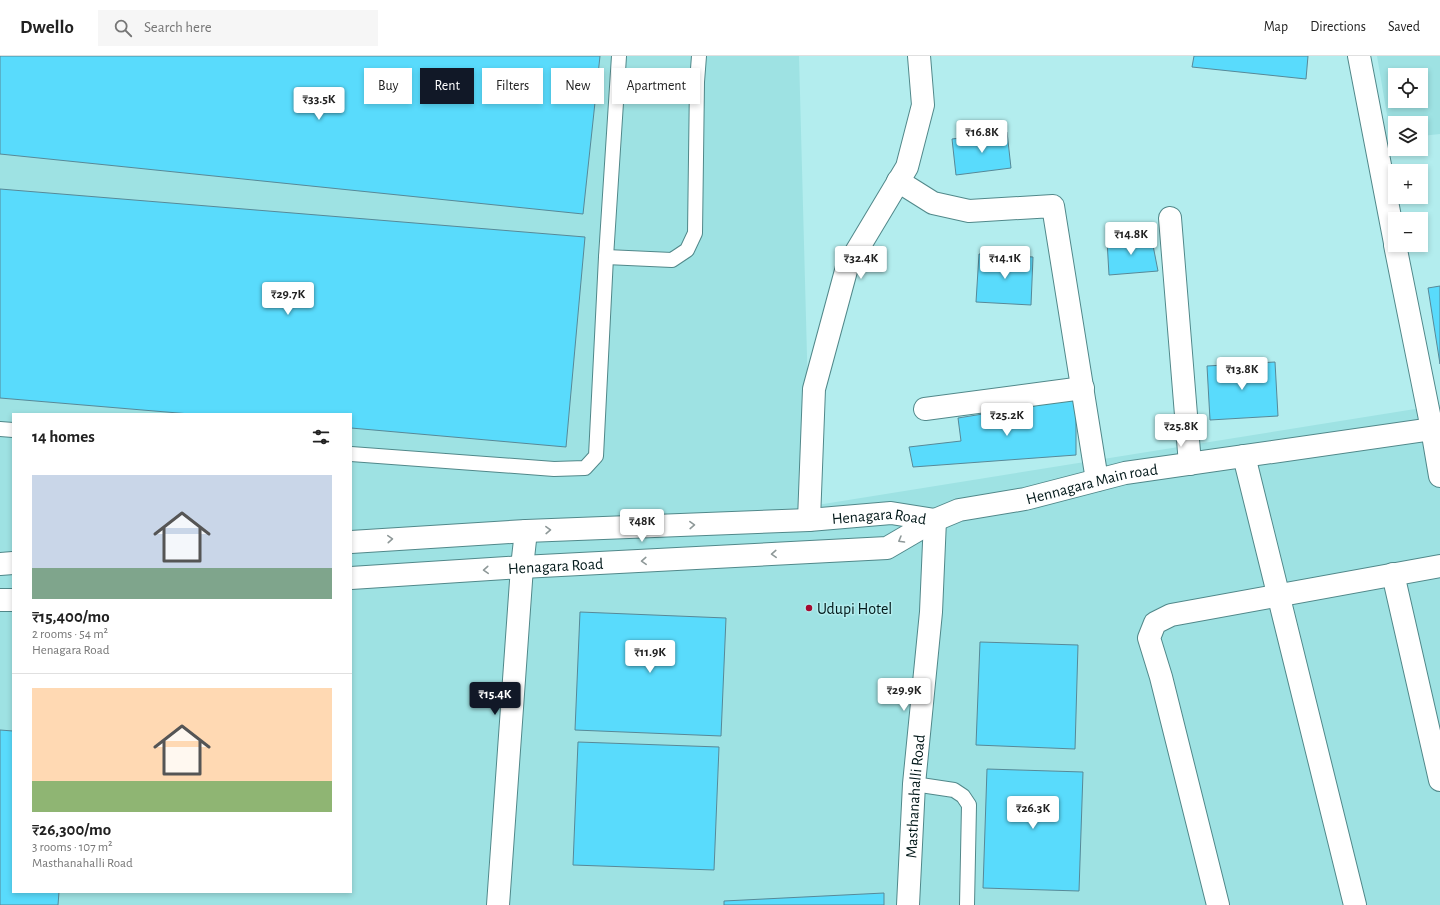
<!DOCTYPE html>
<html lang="en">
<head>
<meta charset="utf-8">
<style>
  :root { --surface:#fff; --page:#f6f6f6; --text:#222; --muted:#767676; --line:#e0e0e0; --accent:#111827 }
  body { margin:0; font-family:"Alegreya Sans",sans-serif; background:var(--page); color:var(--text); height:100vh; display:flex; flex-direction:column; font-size:15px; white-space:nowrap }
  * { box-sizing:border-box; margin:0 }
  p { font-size:13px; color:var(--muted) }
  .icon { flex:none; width:22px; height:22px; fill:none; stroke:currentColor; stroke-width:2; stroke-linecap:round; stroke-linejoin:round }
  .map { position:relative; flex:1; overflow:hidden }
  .side { position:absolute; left:12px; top:357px; width:340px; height:480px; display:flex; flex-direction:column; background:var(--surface); border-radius:0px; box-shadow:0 2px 6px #0003 }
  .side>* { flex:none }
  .guide { position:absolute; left:364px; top:12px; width:380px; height:36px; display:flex; gap:8px }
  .tools { position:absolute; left:1388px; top:12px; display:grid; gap:8px }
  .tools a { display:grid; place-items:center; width:40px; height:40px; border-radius:0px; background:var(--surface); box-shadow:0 2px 6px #0003; font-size:20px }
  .price { position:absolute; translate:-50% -34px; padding:0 9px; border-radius:4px; background:#fff; color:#222; font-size:13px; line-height:26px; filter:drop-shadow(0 1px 2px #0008) }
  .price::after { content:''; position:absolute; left:50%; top:24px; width:12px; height:9px; margin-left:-6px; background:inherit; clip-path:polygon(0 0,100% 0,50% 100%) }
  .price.current { background:var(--accent); color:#fff }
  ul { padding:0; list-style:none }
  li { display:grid; align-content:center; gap:8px; height:212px; padding:0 20px }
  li+li { border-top:1px solid var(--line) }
  li span { display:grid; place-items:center; height:124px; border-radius:0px; color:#555 }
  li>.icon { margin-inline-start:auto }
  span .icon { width:72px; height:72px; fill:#fffc; stroke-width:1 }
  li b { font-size:17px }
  h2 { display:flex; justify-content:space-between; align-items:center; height:48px; padding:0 20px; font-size:17px }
  .pill { padding:0 14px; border-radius:0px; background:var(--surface); box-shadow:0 2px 6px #0003; font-size:14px; line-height:36px }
  .pill.current { background:var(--accent); color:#fff }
  header { display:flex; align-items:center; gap:24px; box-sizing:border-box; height:56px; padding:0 20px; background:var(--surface); border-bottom:1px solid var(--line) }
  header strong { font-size:19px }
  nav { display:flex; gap:22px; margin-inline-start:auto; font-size:14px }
  .search { width:280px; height:36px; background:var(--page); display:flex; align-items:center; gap:10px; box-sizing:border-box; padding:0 14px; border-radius:0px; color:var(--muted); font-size:15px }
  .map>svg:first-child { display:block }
</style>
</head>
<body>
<header>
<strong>Dwello</strong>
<div class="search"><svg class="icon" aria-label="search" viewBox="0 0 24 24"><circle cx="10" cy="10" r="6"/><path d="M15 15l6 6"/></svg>Search here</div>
<nav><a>Map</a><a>Directions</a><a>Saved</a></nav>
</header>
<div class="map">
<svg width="1440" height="849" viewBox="0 0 1440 849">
  <rect width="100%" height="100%" fill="#b3edee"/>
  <!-- built -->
  <g fill="#9ee2e3" fill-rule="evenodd">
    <path d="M0,0H799L811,450L1440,349V849H0ZM13,358H351V836H13Z"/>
    <path d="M1377,0H1440V78L1421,80V67H1395V82H1391ZM1395,19H1421V45H1395Z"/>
  </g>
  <!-- building -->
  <g fill="#59dbfc" stroke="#578998">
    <path d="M0,0H600L583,158L0,98Z"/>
    <path d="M1194,0H1308L1306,23L1192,11Z"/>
    <path d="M1007,76L1011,112L956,119L952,83Z"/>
    <path d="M0,133L585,181L566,391L351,372V358H190L0,342Z"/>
    <path d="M1151,179L1158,215L1109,219L1107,184Z"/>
    <path d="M979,198L1033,201L1031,249L976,246Z"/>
    <path d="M1440,230V308L1428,232Z"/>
    <path d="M1275,306L1278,360L1210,364L1207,310Z"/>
    <path d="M1076,343V399L913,411L909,391L961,385L958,362Z"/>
    <path d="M580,556L726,562L721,680L575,674Z"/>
    <path d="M980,586L1078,589L1075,693L976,689Z"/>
    <path d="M0,674L13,675V836H59L58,849H0Z"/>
    <path d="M578,686L719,691L714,814L573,809Z"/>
    <path d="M987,713L1083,716L1079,835L983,832Z"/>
    <path d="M884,837V849H724V845Z"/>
  </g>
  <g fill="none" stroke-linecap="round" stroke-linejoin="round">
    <!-- service casing -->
    <g stroke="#51888a" stroke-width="16">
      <g id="service">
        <path d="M606,201L672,204L687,194L695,177L697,26L699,0"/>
        <path d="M0,373L13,374"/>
        <path d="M351,398L554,413L585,412L596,400L606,201L619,0"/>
        <path d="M914,728L954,734L963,740L969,749L967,849"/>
      </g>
    </g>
    <!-- minor casing -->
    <g stroke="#51888a" stroke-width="24">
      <g id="minor">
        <path d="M898,125L933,147L969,155L1053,150L1097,424"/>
        <path d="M1170,162L1190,408"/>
        <path d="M925,353L1083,332"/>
        <path d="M1432,373L1440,420"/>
        <path d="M1244,400L1355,849"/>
        <path d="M809,464L814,333L847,211L907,111L923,49L919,0"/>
        <path d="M1393,518L1440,724"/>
        <path d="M1218,849L1161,621L1149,582L1155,567L1171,559L1440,510"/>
      </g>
    </g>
    <!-- tertiary casing -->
    <g stroke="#51888a" stroke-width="24">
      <g id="tertiary">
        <path d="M1359,0L1395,187"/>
        <path d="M1395,189L1432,373"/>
        <path id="s1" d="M351,486L526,475L809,464L891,457L935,464"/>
        <path d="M0,508L13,507"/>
        <path id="s2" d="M351,522L522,511L887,492L935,464L959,454L1025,443L1125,417L1440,372"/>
        <path d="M0,544H13"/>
        <path d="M498,849L522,511L526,475"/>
        <path id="s3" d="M908,849L914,728L931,556L935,464"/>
      </g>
    </g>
    <!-- service -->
    <use href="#service" stroke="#fff" stroke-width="14"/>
    <!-- minor -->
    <use href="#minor" stroke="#fff" stroke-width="22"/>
    <!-- tertiary -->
    <use href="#tertiary" stroke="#fff" stroke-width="22"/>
  </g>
  <!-- one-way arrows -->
  <defs><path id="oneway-chevron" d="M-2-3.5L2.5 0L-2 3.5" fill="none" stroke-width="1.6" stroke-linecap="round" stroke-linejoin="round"/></defs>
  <g stroke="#8e9898">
    <use href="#oneway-chevron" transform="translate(692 469) rotate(-2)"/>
    <use href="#oneway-chevron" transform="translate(548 474) rotate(-2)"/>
    <use href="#oneway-chevron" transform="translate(390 483) rotate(-4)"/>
    <use href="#oneway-chevron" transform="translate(901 484) rotate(150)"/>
    <use href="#oneway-chevron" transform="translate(774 498) rotate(177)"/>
    <use href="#oneway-chevron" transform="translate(644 505) rotate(177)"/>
    <use href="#oneway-chevron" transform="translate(486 514) rotate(176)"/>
  </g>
  <!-- markers -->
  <circle fill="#a50a30" stroke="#b3edee" stroke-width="1.5" cx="809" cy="552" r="4"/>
  <g text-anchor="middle" stroke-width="3" stroke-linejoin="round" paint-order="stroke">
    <!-- street labels -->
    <g font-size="16" fill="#03191a" stroke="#b3edee">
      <text dy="6" stroke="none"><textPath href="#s2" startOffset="754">Hennagara Main road</textPath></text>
      <text dy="6" stroke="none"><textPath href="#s1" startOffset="529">Henagara Road</textPath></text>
      <text dy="6" stroke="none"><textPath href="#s2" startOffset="205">Henagara Road</textPath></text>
      <text dy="6" stroke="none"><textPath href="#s3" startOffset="109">Masthanahalli Road</textPath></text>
    </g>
    <!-- poi labels -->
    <g font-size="16" fill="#03191a" stroke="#b3edee" text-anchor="start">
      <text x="817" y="558">Udupi Hotel</text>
    </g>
  </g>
</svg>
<div class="tools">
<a><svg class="icon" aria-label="locate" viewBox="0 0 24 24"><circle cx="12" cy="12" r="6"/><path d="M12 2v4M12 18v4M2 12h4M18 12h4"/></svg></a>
<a><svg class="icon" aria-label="layers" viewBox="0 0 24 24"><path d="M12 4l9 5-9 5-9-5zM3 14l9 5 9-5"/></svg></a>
<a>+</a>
<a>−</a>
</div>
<b class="price" style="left:319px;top:65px">₹33.5K</b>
<b class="price" style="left:982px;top:98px">₹16.8K</b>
<b class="price" style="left:1131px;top:200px">₹14.8K</b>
<b class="price" style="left:861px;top:224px">₹32.4K</b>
<b class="price" style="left:1005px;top:224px">₹14.1K</b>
<b class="price" style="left:288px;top:260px">₹29.7K</b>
<b class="price" style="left:1242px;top:335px">₹13.8K</b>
<b class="price" style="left:1007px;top:381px">₹25.2K</b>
<b class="price" style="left:1181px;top:392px">₹25.8K</b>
<b class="price" style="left:642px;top:487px">₹48K</b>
<b class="price" style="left:650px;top:618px">₹11.9K</b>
<b class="price" style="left:904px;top:656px">₹29.9K</b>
<b class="price current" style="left:495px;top:660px">₹15.4K</b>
<b class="price" style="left:1033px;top:774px">₹26.3K</b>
<div class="guide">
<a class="pill">Buy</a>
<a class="pill current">Rent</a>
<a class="pill">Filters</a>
<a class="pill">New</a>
<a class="pill">Apartment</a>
</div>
<section class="side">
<h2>14 homes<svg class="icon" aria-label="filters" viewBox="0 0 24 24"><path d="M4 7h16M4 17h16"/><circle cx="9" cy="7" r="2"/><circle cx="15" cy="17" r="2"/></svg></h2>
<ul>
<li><span style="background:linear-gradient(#c9d6e8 75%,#7fa58c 0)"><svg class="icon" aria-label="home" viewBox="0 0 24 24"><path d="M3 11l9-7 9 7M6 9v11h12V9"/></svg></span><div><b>₹15,400/mo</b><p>2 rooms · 54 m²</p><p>Henagara Road</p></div></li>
<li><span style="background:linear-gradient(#ffd9b3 75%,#8fb573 0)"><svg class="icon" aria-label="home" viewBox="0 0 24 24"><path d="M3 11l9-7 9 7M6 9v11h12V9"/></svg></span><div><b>₹26,300/mo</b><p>3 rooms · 107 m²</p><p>Masthanahalli Road</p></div></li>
</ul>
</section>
</div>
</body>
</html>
